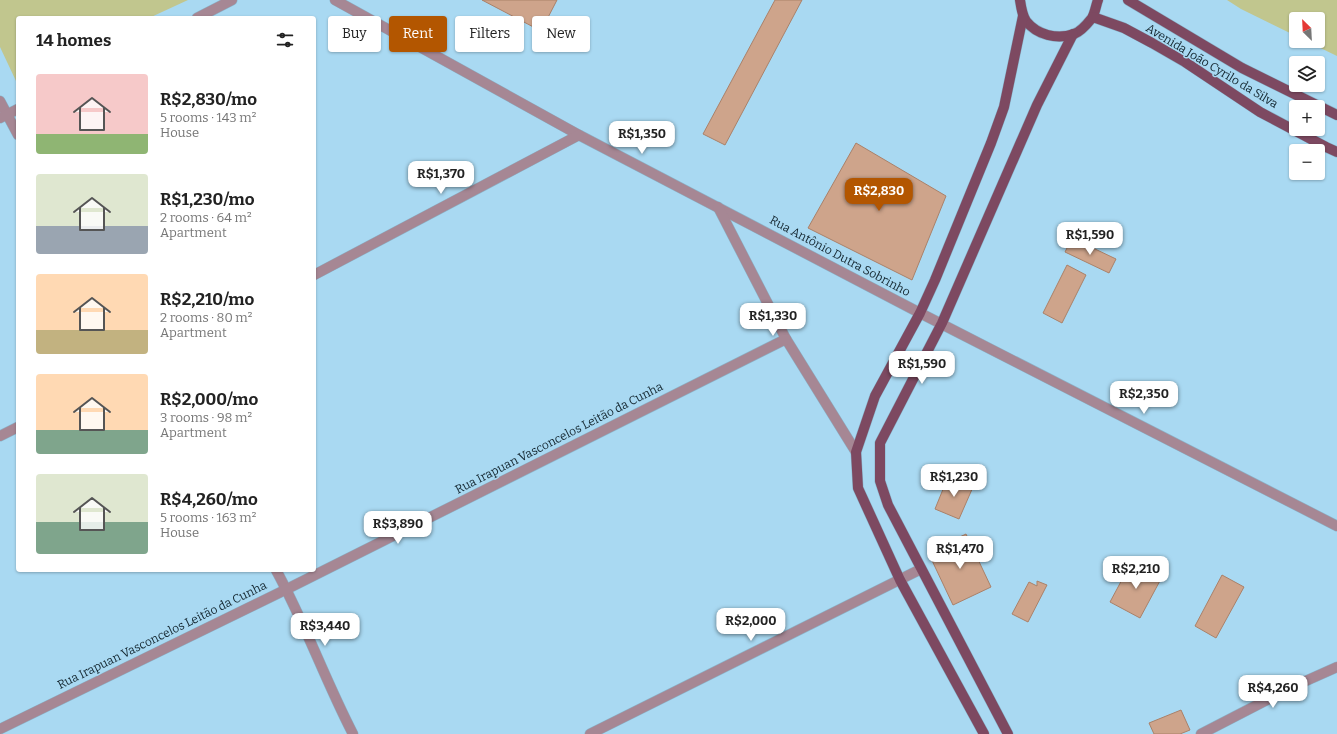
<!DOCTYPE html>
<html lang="en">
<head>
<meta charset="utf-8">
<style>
  :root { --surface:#fff; --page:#f6f6f6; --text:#222; --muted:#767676; --accent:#b35600 }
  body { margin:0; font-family:Bitter,serif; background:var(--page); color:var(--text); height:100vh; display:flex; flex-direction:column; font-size:15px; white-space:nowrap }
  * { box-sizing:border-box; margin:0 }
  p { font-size:13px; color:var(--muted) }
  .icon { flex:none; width:22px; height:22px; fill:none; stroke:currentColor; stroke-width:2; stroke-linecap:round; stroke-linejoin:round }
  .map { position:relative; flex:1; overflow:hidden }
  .panel { position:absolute; left:16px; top:16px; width:300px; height:556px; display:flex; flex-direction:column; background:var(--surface); border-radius:4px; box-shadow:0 1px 3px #0004 }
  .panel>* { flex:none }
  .guide { position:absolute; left:328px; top:16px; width:380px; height:36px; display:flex; gap:8px }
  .needle { width:26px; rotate:336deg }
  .tools { position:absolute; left:1289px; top:12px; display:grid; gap:8px }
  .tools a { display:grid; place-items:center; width:36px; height:36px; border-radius:4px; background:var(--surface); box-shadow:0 1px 3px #0004; font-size:20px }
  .price { position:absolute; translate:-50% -34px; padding:0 9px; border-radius:8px; background:#fff; color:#222; font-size:13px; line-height:26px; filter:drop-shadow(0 1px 2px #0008) }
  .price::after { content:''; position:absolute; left:50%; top:24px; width:12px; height:9px; margin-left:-6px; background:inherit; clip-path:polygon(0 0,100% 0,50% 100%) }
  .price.active { background:var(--accent); color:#fff }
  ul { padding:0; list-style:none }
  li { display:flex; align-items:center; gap:12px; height:100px; padding:0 20px }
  li span { display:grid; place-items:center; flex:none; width:112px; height:80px; border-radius:4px; color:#555 }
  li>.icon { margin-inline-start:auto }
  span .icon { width:48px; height:48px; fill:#fffc; stroke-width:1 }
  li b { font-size:17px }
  h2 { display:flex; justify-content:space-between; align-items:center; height:48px; padding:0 20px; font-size:17px }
  .chip { padding:0 14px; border-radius:4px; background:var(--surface); box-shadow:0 1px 3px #0004; font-size:14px; line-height:36px }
  .chip.active { background:var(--accent); color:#fff }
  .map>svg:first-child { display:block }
</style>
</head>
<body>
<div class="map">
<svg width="1337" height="734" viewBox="0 0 1337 734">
  <rect width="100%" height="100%" fill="#a9d9f2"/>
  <!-- green -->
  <g fill="#c1c68e">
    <path d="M0,0H188L149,18H18V80L16,81L0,47Z"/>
    <path d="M1227,0H1337V56L1306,41H1318V19H1296V36L1241,9Z"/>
  </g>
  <!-- building -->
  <g fill="#cea48b" stroke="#aa8169">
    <path d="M482,0H557L541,31Z"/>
    <path d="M775,0H802L725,145L703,134Z"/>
    <path d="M856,143L946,196L912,280L808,228Z"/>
    <path d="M1072,238L1116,259L1109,273L1065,252Z"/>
    <path d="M1067,265L1086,275L1062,323L1043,313Z"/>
    <path d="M948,477L973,487L959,519L935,509Z"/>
    <path d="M966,534L991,587L953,605L928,552Z"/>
    <path d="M1132,561L1162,577L1140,618L1110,602Z"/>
    <path d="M1222,575L1244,587L1216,638L1195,626Z"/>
    <path d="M1037,581L1047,585L1028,622L1012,614L1029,582L1037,586Z"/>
    <path d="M1181,710L1190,730L1180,734H1154L1149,723Z"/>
  </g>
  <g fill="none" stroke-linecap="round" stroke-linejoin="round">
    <!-- minor casing -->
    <g stroke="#8bb5cb" stroke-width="11">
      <g id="minor">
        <path d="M335,0L579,135L920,313L1337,526"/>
        <path d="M197,18L232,0"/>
        <path d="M0,101L18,135"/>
        <path d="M0,118L18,109"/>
        <path d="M718,207L786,339L856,452"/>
        <path d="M314,275L579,135"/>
        <path d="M0,436L18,427"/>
        <path d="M276,570C305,623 325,680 353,734"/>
        <path d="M0,729L287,589L786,339"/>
        <path d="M590,734L921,569"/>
        <path d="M1201,734L1290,688L1337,667"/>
      </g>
    </g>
    <!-- major casing -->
    <g stroke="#8bb5cb" stroke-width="11">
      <g id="major">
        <path d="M1020,0C1021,7 1022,15 1026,21C1037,35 1057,40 1074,34C1080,32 1088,23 1092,18C1095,13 1096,5 1098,0"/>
        <path d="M1128,0L1242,68L1337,115"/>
        <path d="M1093,17L1124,28L1152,43L1185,62L1260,112L1326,147L1337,152"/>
        <path d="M984,734L900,580L858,488L856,452L875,396L920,313L935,280L991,143L1004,107L1023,16"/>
        <path d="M1008,734L888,505L880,481V443L942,323L1037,105L1073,34"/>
      </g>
    </g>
    <!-- minor -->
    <use href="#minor" stroke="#a68794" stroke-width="10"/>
    <!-- major -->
    <use href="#major" stroke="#7d4961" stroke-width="10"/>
  </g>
  <g text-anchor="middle" stroke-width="3" stroke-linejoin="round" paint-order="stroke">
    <!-- street labels -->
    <g font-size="12" fill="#142730" stroke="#a9d9f2">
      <text transform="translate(1212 66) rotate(31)" y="4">Avenida João Cyrilo da Silva</text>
      <text transform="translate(840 256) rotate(28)" y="4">Rua Antônio Dutra Sobrinho</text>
      <text transform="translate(559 438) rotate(-27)" y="4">Rua Irapuan Vasconcelos Leitão da Cunha</text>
      <text transform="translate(162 635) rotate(-26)" y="4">Rua Irapuan Vasconcelos Leitão da Cunha</text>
    </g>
  </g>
</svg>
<div class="tools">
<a><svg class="needle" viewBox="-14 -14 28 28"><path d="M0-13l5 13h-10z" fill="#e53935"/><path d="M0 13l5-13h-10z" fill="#767676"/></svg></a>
<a><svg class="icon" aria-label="layers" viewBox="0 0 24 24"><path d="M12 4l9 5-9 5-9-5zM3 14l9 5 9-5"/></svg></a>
<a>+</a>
<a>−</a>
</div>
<b class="price" style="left:642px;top:155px">R$1,350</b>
<b class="price" style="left:441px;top:195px">R$1,370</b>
<b class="price active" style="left:879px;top:212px">R$2,830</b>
<b class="price" style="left:1090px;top:256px">R$1,590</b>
<b class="price" style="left:773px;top:337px">R$1,330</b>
<b class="price" style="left:922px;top:385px">R$1,590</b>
<b class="price" style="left:1144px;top:415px">R$2,350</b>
<b class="price" style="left:954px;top:498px">R$1,230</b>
<b class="price" style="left:398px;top:545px">R$3,890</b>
<b class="price" style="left:960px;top:570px">R$1,470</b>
<b class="price" style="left:1136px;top:590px">R$2,210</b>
<b class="price" style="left:751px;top:642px">R$2,000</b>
<b class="price" style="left:325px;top:647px">R$3,440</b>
<b class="price" style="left:1273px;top:709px">R$4,260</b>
<div class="guide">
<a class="chip">Buy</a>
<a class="chip active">Rent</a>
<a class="chip">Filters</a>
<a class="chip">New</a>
</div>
<section class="panel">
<h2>14 homes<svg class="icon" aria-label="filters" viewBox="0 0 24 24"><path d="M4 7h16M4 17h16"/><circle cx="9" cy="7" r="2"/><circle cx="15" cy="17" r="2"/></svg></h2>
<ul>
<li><span style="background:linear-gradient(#f6c9c9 75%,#8fb573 0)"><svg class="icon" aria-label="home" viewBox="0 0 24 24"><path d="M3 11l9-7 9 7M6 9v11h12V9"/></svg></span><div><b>R$2,830/mo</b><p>5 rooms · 143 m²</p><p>House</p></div></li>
<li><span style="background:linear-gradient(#dfe7d0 65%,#9aa5b1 0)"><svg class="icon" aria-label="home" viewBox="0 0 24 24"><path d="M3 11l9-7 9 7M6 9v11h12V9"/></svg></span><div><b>R$1,230/mo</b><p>2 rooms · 64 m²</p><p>Apartment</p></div></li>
<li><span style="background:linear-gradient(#ffd9b3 70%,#c2b280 0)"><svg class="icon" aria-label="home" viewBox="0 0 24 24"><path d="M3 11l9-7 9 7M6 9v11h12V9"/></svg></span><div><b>R$2,210/mo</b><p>2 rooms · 80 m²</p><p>Apartment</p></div></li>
<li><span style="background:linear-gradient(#ffd9b3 70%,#7fa58c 0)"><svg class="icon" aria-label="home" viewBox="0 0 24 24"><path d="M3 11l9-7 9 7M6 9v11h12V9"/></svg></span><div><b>R$2,000/mo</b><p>3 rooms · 98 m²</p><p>Apartment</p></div></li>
<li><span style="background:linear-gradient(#dfe7d0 60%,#7fa58c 0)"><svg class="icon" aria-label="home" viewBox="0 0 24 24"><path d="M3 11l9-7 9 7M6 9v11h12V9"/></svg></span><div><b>R$4,260/mo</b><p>5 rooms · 163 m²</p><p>House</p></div></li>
</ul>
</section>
</div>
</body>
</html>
